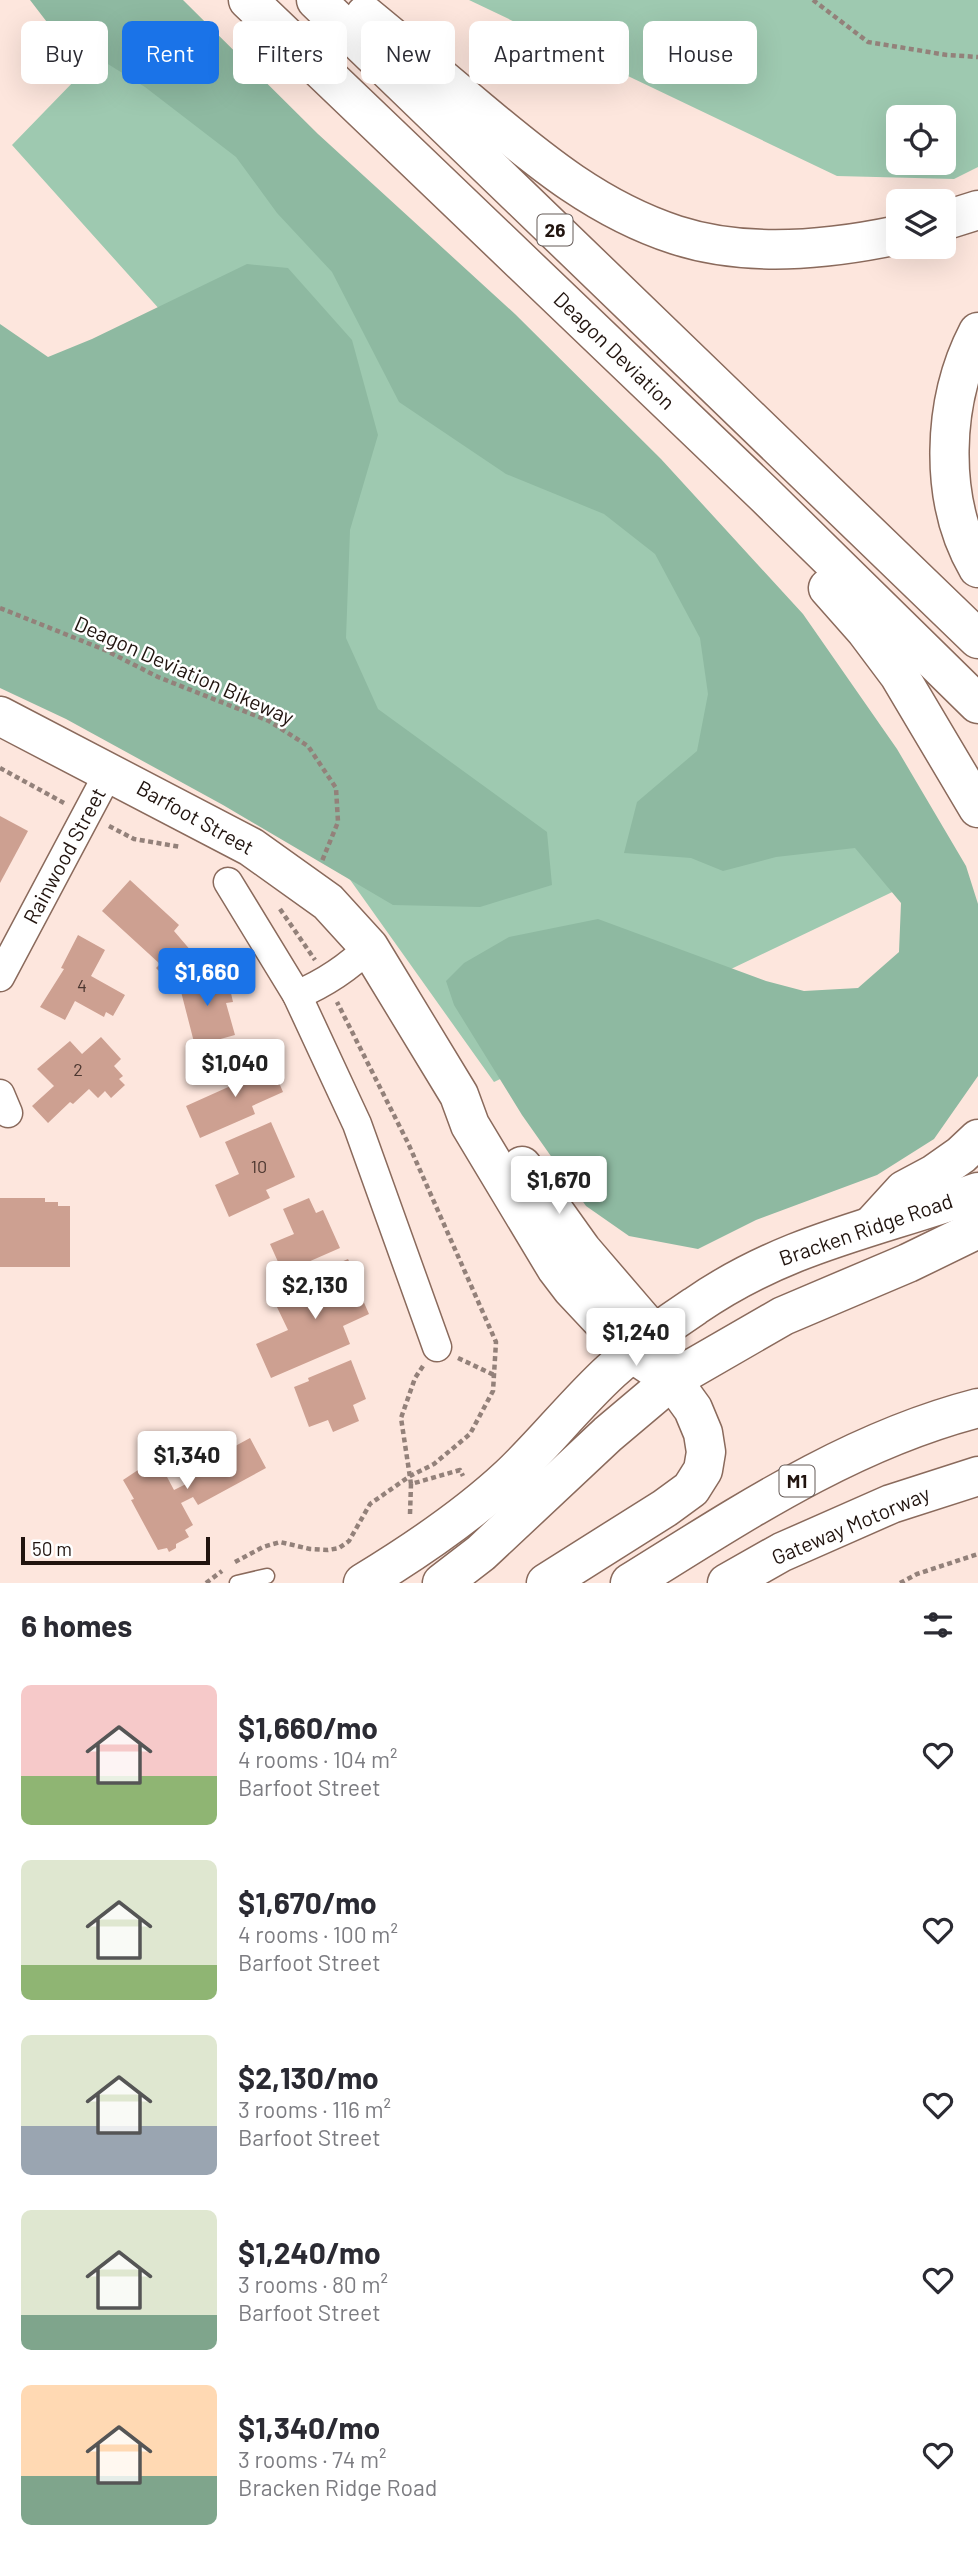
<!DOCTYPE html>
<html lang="en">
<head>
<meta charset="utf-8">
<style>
  :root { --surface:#fff; --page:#f7f7f7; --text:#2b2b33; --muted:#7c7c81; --accent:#1a73e8 }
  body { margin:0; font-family:Barlow,sans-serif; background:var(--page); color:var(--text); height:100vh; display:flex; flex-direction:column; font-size:26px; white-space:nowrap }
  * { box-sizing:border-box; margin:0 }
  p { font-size:23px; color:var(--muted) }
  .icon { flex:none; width:38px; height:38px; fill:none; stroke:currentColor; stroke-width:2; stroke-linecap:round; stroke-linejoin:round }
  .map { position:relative; height:1583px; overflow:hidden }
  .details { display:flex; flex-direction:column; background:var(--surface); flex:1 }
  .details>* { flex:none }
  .guide { position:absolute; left:21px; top:21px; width:936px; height:63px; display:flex; gap:14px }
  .controls { position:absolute; left:886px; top:105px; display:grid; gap:14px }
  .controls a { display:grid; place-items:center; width:70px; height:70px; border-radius:10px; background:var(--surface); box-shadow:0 7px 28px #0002; font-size:35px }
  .scale { position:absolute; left:21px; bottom:18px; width:189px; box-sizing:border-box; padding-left:7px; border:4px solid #21140f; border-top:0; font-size:19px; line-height:24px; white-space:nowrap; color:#21140f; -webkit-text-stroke:5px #fff; paint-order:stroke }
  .price { position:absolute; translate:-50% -60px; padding:0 16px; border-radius:7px; background:#fff; color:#222; font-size:23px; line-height:46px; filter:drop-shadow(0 2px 4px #0008) }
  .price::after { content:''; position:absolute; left:50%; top:42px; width:21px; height:16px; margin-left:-10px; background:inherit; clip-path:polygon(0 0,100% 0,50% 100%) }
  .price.current { background:var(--accent); color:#fff }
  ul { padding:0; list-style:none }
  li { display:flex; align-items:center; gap:21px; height:175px; padding:0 21px }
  li span { display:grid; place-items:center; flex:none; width:196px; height:140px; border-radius:10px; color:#555 }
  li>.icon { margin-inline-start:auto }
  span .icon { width:84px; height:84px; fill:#fffc; stroke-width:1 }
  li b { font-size:30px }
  h2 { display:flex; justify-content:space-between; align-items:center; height:84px; padding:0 21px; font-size:30px }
  .chip { padding:0 24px; border-radius:10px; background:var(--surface); box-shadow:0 7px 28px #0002; font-size:24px; line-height:63px }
  .chip.current { background:var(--accent); color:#fff }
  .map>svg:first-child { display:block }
</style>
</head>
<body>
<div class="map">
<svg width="978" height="1583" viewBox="0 0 978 1583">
  <rect width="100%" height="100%" fill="#fde6dd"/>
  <!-- green -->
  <g fill="#9ec9b0" fill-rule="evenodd">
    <path d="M469,0H978V167L954,179L837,176ZM898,117H943V163H898Z"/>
    <path d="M143,10L747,638L907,885L494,1082L346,874L275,438L12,145Z"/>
  </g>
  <!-- forest -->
  <g fill="#8eb9a1">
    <path d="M30,0H183L318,134L515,314L661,459L803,614L897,749L966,866L978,904V1076L934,1139L877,1175L756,1220L698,1249L629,1236L586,1206L522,1115L454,1005L446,981L464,963L509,937L598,919L766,981L804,991L858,988L899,952L901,903L855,848L776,857L723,871L691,858L624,853L637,802L697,751L708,694L700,638L655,554L604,514L506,474L399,402L332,272L277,213L236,157L145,87L53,30Z"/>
    <path d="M247,264L288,268L352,340L378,435L350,530L346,638L378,709L547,832L552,885L480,907L393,905L223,805L66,719L0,688V324L48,357L92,339Z"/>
  </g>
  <!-- building -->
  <g fill="#cda091">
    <path d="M0,816L28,831L0,883Z"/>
    <path d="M130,880L179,925L174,931L192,952L167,979L156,968L160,964L102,911Z"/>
    <path d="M78,935L105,950L91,976L125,995L113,1016L106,1012L104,1017L75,1001L65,1020L40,1007L64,969L61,968Z"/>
    <path d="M209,972L212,984L228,980L233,1002L226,1003L235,1035L195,1046L178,980Z"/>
    <path d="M101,1037L121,1059L114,1066L123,1076L119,1079L125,1085L111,1098L105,1091L98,1098L89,1089L73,1104L70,1102L48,1123L32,1106L54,1086L37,1069L70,1041L82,1054Z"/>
    <path d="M269,1059L283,1092L252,1106L255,1114L200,1138L186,1106L235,1084L231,1076Z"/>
    <path d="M271,1122L295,1177L266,1190L270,1198L229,1217L215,1185L239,1174L225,1142Z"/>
    <path d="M0,1198H45V1202H58V1206H70V1267H0Z"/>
    <path d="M309,1198L316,1213L323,1210L340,1248L283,1273L270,1244L294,1234L283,1209Z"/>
    <path d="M348,1259L357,1278L354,1280L369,1314L343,1326L350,1344L271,1378L256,1344L288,1330L276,1305L321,1285L316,1273Z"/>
    <path d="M351,1360L366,1399L353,1405L359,1421L333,1432L328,1420L309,1427L294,1387L309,1381L308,1378Z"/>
    <path d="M250,1438L266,1468L198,1505L193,1497L181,1503L193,1525L185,1530L189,1537L176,1544V1548L169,1552L167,1548L158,1550L131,1500L134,1499L123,1480L153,1460L155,1463L159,1462L174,1490L186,1484L182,1475Z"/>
  </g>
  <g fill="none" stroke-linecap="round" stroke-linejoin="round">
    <!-- lane casing -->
    <g stroke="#8a6a5c" stroke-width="17">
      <path id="lane" d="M237,1583L267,1576"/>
    </g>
    <!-- street casing -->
    <g stroke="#8a6a5c" stroke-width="31">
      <g id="street">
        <path d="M228,882L297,995L357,1124L437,1347"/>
        <path d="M0,977L109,772"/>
        <path d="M297,995C325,983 347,969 369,947"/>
        <path d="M0,1094L8,1113"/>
      </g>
    </g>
    <!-- secondary casing -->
    <g stroke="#8a6a5c" stroke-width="41">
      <g id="secondary">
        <path d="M0,716L251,847L328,902L369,947L459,1095L470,1125L556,1268L572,1289L632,1353L672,1380"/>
        <path d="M522,1166L582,1250L655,1335L666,1365"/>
      </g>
    </g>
    <!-- primary casing -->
    <g stroke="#8a6a5c" stroke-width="41">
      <g id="primary">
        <path d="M363,1583C414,1552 465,1518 509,1477C545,1443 575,1404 611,1371C637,1347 666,1325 695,1306C786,1243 877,1228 978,1192"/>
        <path d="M442,1583L481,1553L608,1434L672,1380L783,1316L908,1263L978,1229"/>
      </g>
    </g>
    <!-- highway casing -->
    <g stroke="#8a6a5c" stroke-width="41">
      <g id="highway">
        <path d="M248,0L764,494L978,704"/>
        <path d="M316,0L978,639"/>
        <path d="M365,15C404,47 442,79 480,111C541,162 599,210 676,235C747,258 827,250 898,235"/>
        <path d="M943,221L978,210"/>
        <path d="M978,332C942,401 938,500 978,568"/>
        <path d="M828,588L866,631L899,675L978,808"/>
        <path d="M873,1224L904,1190L934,1174L961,1155L978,1139"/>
        <path d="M546,1583L665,1508L691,1489L703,1470L706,1452L703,1433L693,1409L672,1380"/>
        <path d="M630,1583C741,1514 850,1441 978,1408"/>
        <path d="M727,1583L782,1552L891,1504L978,1476"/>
      </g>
    </g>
    <!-- path -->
    <g stroke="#93817a" stroke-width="4.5" stroke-dasharray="5 3.5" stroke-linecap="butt">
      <path d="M813,0L868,42L947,55L978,57"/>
      <path d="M0,608L105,650L158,677L269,721L308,746L336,788L338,822L322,861"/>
      <path d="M0,768L64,803"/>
      <path d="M109,826L134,839L181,847"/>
      <path d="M280,909L315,960"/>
      <path d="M458,1358L494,1375"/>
      <path d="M423,1366L415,1378L401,1418L411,1484L460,1470L463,1476"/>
      <path d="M410,1514L411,1484"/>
      <path d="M235,1562L263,1547L280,1542L310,1549L328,1550L339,1548L349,1541L370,1504L410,1476L434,1464L470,1434L493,1391L496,1342L408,1143L337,1002"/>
      <path d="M206,1583L222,1571"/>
      <path d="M900,1583L917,1574L978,1554"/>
    </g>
    <!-- lane -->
    <use href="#lane" stroke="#fff" stroke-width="14"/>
    <!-- street -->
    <use href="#street" stroke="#fff" stroke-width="28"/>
    <!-- secondary -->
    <use href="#secondary" stroke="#fff" stroke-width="38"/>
    <!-- primary -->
    <use href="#primary" stroke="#fff" stroke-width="38"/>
    <!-- highway -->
    <use href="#highway" stroke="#fff" stroke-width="38"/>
  </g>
  <g text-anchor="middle" stroke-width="5" stroke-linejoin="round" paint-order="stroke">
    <!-- number labels -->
    <g font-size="18" fill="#4c3730">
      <text x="82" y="992">4</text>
      <text x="78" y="1076">2</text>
      <text x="259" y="1173">10</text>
    </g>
    <!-- shield labels -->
    <g fill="#fff" stroke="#645a57" stroke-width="2">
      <rect x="537.5" y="214.5" width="35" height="31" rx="5"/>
      <rect x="779.5" y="1465.5" width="35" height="31" rx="5"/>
    </g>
    <g font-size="19" font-weight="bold" fill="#21140f">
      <text x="555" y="237">26</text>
      <text x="797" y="1488">M1</text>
    </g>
    <!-- street labels -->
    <g font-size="21" fill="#21140f" stroke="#fff">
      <text transform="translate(614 351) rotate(44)" y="7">Deagon Deviation</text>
      <text transform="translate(184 671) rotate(24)" y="7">Deagon Deviation Bikeway</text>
      <text transform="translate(195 818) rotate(29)" y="7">Barfoot Street</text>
      <text transform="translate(65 856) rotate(-62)" y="7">Rainwood Street</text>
      <text transform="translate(866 1230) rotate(-19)" y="7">Bracken Ridge Road</text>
      <text transform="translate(851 1526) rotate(-23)" y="7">Gateway Motorway</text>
    </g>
  </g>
</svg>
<div class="controls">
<a><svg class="icon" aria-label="locate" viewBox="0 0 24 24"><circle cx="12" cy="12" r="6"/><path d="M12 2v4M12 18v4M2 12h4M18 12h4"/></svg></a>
<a><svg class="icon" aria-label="layers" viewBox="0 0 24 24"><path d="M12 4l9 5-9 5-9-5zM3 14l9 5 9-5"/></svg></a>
</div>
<div class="scale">50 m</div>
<b class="price current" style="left:207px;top:1008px">$1,660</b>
<b class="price" style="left:235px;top:1099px">$1,040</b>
<b class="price" style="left:559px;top:1216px">$1,670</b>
<b class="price" style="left:315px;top:1321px">$2,130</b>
<b class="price" style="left:636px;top:1368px">$1,240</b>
<b class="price" style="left:187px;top:1491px">$1,340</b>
<div class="guide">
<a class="chip">Buy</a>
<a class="chip current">Rent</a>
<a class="chip">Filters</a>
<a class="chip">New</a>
<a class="chip">Apartment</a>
<a class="chip">House</a>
</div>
</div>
<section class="details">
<h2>6 homes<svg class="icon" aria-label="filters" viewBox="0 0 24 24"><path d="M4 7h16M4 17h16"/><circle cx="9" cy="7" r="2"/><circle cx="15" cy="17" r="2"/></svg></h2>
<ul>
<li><span style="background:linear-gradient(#f6c9c9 65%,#8fb573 0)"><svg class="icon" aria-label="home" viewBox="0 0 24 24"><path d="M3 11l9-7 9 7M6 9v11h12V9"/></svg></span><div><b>$1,660/mo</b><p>4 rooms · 104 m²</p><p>Barfoot Street</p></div><svg class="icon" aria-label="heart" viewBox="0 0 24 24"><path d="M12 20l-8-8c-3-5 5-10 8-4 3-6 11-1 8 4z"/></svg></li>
<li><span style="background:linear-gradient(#dfe7d0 75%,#8fb573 0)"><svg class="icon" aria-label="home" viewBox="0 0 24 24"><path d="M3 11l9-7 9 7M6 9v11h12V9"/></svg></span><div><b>$1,670/mo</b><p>4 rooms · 100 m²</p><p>Barfoot Street</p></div><svg class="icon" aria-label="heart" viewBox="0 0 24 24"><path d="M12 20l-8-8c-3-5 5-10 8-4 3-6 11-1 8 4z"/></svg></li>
<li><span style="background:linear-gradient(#dfe7d0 65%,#9aa5b1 0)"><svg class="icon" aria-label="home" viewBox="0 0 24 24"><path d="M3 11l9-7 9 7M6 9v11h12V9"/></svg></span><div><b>$2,130/mo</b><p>3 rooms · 116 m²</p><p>Barfoot Street</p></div><svg class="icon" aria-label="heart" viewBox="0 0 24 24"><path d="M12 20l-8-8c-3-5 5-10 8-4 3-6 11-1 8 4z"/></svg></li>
<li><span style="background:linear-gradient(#dfe7d0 75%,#7fa58c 0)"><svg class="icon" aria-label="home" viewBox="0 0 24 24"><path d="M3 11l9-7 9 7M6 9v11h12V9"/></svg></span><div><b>$1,240/mo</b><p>3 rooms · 80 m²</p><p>Barfoot Street</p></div><svg class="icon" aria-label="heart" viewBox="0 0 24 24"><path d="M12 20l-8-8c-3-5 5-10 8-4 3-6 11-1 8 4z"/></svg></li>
<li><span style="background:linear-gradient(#ffd9b3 65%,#7fa58c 0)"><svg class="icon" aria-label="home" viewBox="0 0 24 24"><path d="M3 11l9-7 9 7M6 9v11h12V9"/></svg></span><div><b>$1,340/mo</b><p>3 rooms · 74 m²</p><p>Bracken Ridge Road</p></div><svg class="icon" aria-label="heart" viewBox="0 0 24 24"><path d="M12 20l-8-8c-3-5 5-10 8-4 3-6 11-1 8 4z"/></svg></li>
</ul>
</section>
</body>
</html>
